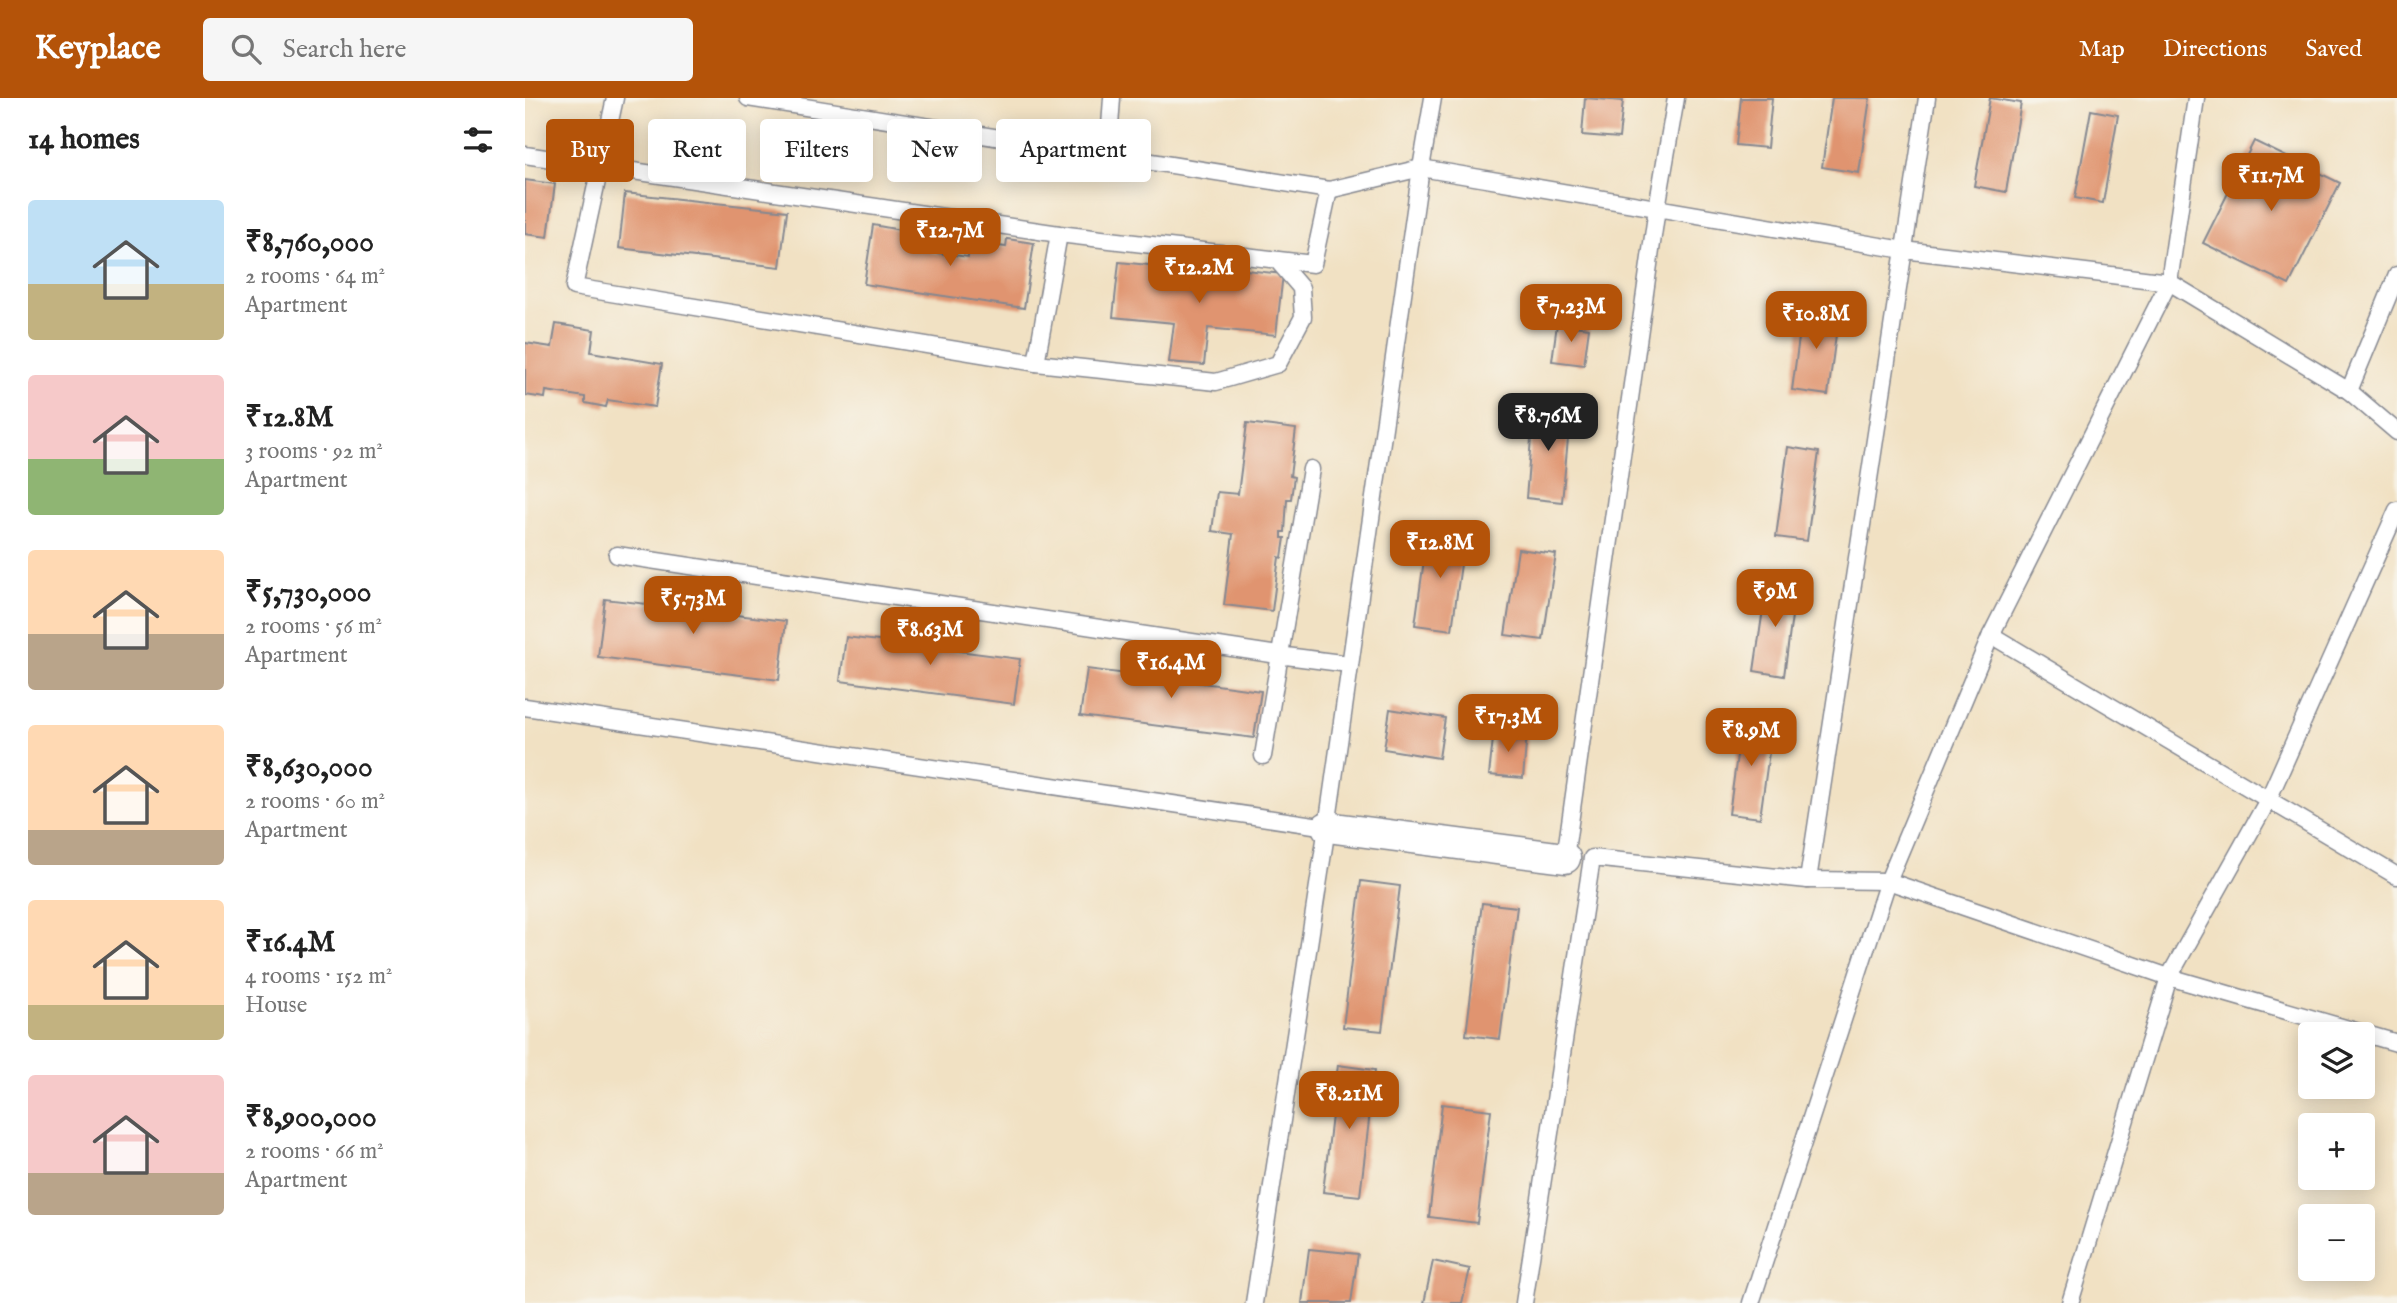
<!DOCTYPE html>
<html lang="en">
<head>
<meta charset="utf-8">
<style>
  :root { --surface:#fff; --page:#f6f6f6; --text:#222; --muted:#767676; --accent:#b45309 }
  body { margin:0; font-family:"IM FELL English",serif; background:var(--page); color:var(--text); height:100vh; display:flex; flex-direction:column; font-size:26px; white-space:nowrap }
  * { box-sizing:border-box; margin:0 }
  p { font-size:23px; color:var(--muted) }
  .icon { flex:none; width:38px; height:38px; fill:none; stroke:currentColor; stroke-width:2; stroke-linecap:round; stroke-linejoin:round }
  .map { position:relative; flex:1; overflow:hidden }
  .sheet { display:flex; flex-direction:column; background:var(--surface); width:525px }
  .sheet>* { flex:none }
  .guide { position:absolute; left:21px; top:21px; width:665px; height:63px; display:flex; gap:14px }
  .tools { position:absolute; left:1773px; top:924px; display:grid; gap:14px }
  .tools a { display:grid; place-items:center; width:77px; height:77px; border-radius:7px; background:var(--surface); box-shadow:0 4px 18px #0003; font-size:35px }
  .price { position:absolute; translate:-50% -60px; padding:0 16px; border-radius:14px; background:var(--accent); color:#fff; font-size:23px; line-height:46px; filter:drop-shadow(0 2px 4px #0008) }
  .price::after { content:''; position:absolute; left:50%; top:42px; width:21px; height:16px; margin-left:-10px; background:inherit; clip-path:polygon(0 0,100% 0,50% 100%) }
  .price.selected { background:#222; color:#fff }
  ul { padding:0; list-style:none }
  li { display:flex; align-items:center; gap:21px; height:175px; padding:0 28px }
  li span { display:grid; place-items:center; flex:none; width:196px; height:140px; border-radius:7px; color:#555 }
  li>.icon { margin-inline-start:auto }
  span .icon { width:84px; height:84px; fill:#fffc; stroke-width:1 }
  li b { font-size:30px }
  h2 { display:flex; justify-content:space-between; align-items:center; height:84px; padding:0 28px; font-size:30px }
  .pill { padding:0 24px; border-radius:7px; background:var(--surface); box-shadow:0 4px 18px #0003; font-size:24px; line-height:63px }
  .pill.selected { background:var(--accent); color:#fff }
  header { display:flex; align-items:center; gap:42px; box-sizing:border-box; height:98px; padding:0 35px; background:var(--accent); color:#fff }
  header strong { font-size:33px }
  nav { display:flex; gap:38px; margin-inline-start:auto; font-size:24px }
  .search { width:490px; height:63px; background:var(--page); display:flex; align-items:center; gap:18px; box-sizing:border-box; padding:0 24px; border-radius:7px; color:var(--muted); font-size:26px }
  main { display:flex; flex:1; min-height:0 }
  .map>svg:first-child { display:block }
</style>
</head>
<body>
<header>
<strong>Keyplace</strong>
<div class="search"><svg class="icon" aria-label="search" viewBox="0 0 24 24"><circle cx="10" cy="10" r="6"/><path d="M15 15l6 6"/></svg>Search here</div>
<nav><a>Map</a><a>Directions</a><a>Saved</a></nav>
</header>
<main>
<section class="sheet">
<h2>14 homes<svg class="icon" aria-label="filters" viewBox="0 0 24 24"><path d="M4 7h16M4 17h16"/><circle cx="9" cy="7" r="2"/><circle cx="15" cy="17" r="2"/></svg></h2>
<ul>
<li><span style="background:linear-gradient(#bfe0f5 60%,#c2b280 0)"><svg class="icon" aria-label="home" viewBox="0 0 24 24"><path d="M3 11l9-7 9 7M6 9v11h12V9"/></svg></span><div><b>₹8,760,000</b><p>2 rooms · 64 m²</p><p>Apartment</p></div></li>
<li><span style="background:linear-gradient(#f6c9c9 60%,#8fb573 0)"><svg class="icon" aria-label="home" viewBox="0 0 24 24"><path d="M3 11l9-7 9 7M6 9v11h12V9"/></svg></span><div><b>₹12.8M</b><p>3 rooms · 92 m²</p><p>Apartment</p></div></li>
<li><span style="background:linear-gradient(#ffd9b3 60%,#b9a48a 0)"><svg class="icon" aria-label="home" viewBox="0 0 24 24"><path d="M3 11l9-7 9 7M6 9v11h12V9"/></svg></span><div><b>₹5,730,000</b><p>2 rooms · 56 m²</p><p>Apartment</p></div></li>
<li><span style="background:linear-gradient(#ffd9b3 75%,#b9a48a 0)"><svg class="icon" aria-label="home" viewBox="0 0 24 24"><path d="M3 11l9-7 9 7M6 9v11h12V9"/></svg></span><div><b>₹8,630,000</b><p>2 rooms · 60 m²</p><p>Apartment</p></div></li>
<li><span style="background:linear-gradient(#ffd9b3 75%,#c2b280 0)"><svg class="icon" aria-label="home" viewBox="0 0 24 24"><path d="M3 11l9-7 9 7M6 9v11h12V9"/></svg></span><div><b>₹16.4M</b><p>4 rooms · 152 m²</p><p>House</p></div></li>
<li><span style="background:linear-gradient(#f6c9c9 70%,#b9a48a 0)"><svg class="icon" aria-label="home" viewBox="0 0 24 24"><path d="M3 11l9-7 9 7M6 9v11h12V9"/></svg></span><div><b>₹8,900,000</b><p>2 rooms · 66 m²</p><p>Apartment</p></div></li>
</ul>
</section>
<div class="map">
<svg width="1872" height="1205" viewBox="0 0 1872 1205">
  <rect width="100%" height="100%" fill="#f7f3e8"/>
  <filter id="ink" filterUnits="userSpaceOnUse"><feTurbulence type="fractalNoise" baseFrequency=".0143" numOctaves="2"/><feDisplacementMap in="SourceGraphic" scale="14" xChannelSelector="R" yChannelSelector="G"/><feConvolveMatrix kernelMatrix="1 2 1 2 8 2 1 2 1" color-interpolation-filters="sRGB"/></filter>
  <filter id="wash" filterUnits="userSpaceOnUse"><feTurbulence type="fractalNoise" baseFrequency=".00686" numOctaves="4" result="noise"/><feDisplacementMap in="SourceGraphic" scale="28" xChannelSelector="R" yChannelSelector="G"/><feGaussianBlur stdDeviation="1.57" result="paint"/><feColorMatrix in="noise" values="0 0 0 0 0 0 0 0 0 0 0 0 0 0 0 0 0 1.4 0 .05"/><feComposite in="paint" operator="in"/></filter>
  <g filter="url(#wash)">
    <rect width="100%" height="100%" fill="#f1e1c3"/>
    <g id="blocks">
      <!-- building -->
      <g fill="#e09470">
        <path d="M1060,0L1098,3L1094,40L1057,37Z"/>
        <path d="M1216,0H1247L1242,50L1211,47Z"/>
        <path d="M1307,0H1345L1334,75L1297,69Z"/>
        <path d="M1465,0L1496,5L1481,94L1449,88Z"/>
        <path d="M1566,12L1593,17L1578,105L1550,100Z"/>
        <path d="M1729,43L1815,85L1764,187L1678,145Z"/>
        <path d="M0,82L30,86L23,139L0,136Z"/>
        <path d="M100,95L262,113L255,169L94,150Z"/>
        <path d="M348,127L408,138L405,154L443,159L445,144L481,149L482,141L509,145L499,210L339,186Z"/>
        <path d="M594,164L653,170L651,185L692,189L694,169L758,176L751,237L683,230L679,267L644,264L649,225L588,219Z"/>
        <path d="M1278,210L1314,214L1303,297L1267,292Z"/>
        <path d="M31,226L69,232L66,254L137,266L130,309L83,302L81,309L60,305V299L21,293L20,300L0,297V245L27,249Z"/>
        <path d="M1032,226L1064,230L1059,267L1027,263Z"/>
        <path d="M1009,306L1046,309L1037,404L1001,400Z"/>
        <path d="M722,325L771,331L765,378L769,379L766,401H762L760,434H757V440H760L757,460L754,459L747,513L699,507L708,436L687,433L692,394L713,396Z"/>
        <path d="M1263,349L1294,354L1282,443L1251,439Z"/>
        <path d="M903,433L940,437L927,532L890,527Z"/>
        <path d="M993,451L1031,456L1018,542L980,537Z"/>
        <path d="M1242,484L1271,488L1259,578L1229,573Z"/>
        <path d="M149,489L197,495L194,515L261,523L254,582L73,559L80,501L147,509Z"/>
        <path d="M389,523L428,528L425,552L495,561L489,606L315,583L321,539L386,547Z"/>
        <path d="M629,556L672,562L669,584L736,593L729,640L555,618L562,571L626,579Z"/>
        <path d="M865,611L920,620L914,660L859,651Z"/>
        <path d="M1217,621L1248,625L1235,720L1204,716Z"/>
        <path d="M969,632L1002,635L998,680L964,677Z"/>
        <path d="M836,783L875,788L857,933L818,929Z"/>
        <path d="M957,805L992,809L975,941L941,937Z"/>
        <path d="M813,967L850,972L835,1098L798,1094Z"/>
        <path d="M917,1006L966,1012L952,1125L904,1119Z"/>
        <path d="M784,1151L833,1156L826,1205H777Z"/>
        <path d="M908,1163L945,1171L937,1205H899Z"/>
      </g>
    </g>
  </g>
  <g filter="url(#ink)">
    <use href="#blocks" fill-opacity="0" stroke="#868890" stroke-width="2"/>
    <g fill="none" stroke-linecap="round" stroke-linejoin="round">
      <!-- lane casing -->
      <g stroke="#868890" stroke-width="19">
        <g id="lane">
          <path d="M90,0L49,189L511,265L534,136"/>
          <path d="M223,0L804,92L896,70L1379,152L1644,184L1824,293L1872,334"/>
          <path d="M0,57L534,136L788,166L804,92"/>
          <path d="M583,57L587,0"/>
          <path d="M511,265L691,284L753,266L778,219L776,190L752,162"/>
          <path d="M1824,293L1872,177"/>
          <path d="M92,457L753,557L824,566"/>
          <path d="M1466,537L1872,778"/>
          <path d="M0,609L802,729"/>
          <path d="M738,658L786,371"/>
          <path d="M1047,760H1040L1132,110L1151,0"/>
          <path d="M1283,782L1402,0"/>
          <path d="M729,1205L802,729L896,70L908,0"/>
          <path d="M999,1205L1067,760L1283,782L1363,783L1644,879L1872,945"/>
          <path d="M1226,1205L1363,783L1466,537L1644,184L1671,0"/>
          <path d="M1545,1205L1644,879L1743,702L1872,412"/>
        </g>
      </g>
      <!-- street casing -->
      <g stroke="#868890" stroke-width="33">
        <path id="street" d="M802,729L1040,760"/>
      </g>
      <!-- lane -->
      <use href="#lane" stroke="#fff" stroke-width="16"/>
      <!-- street -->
      <use href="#street" stroke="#fff" stroke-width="30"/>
    </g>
  </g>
</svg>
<div class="tools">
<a><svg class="icon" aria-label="layers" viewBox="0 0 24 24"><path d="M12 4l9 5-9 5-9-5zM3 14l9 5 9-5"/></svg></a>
<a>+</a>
<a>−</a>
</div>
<b class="price" style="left:1746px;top:115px">₹11.7M</b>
<b class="price" style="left:425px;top:170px">₹12.7M</b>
<b class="price" style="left:674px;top:207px">₹12.2M</b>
<b class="price" style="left:1046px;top:246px">₹7.23M</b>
<b class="price" style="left:1291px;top:253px">₹10.8M</b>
<b class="price selected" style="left:1023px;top:355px">₹8.76M</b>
<b class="price" style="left:915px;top:482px">₹12.8M</b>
<b class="price" style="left:1250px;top:531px">₹9M</b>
<b class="price" style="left:168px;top:538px">₹5.73M</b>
<b class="price" style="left:405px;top:569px">₹8.63M</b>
<b class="price" style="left:646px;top:602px">₹16.4M</b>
<b class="price" style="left:983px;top:656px">₹17.3M</b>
<b class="price" style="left:1226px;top:670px">₹8.9M</b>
<b class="price" style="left:824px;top:1033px">₹8.21M</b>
<div class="guide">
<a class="pill selected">Buy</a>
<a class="pill">Rent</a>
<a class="pill">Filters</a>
<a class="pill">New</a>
<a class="pill">Apartment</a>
</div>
</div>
</main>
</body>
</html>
